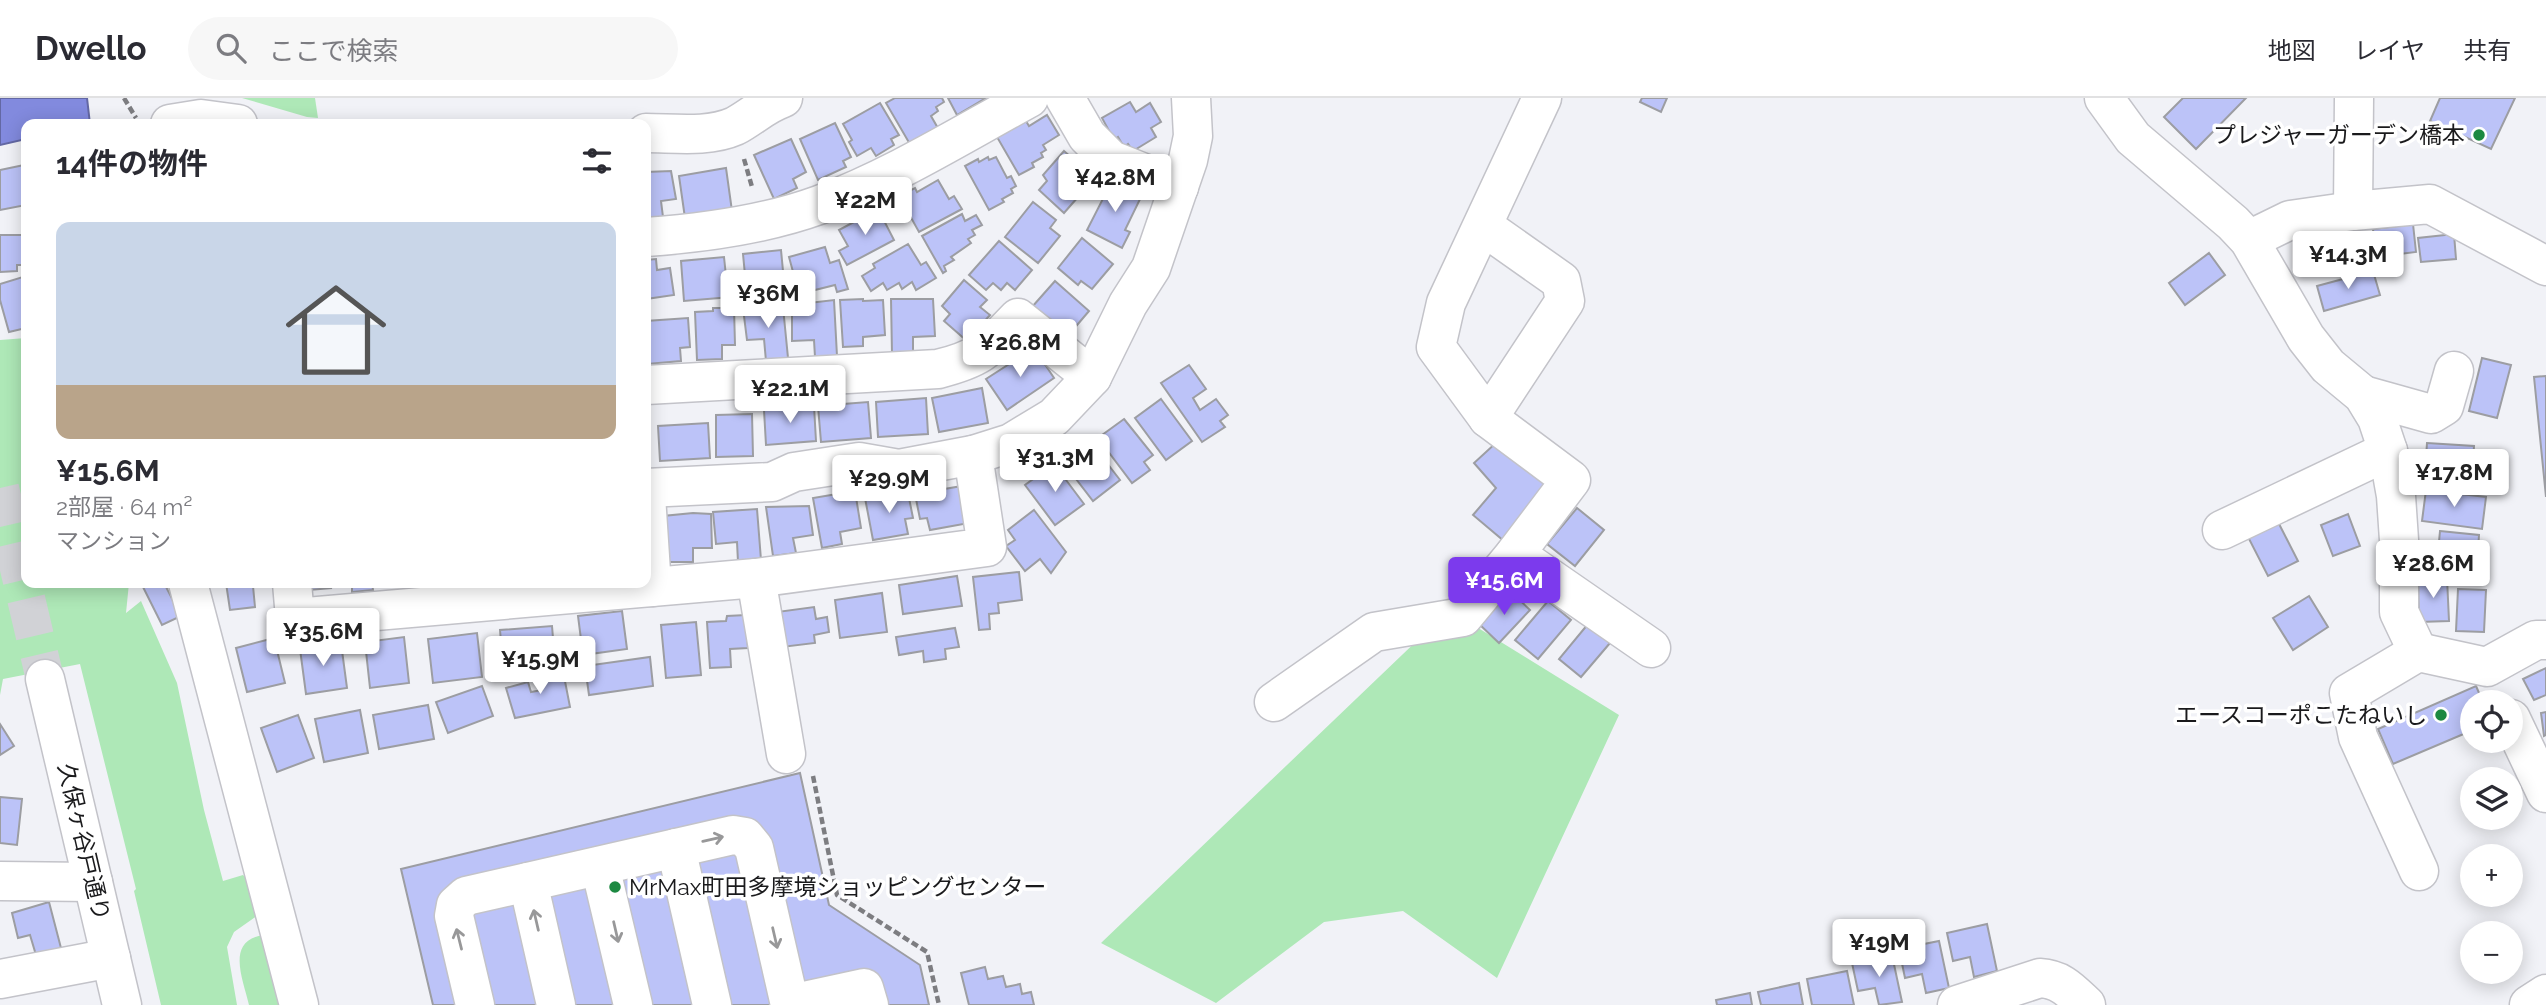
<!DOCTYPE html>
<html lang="ja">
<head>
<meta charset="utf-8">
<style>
  :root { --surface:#fff; --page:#f7f7f7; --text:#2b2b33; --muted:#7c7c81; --line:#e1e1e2; --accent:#7c3aed }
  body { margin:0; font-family:Raleway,"Noto Sans JP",sans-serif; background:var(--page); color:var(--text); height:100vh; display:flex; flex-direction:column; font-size:26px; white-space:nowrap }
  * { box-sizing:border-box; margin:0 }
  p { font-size:23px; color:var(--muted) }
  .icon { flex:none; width:38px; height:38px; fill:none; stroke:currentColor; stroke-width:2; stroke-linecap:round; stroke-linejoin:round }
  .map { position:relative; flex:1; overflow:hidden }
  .drawer { position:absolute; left:21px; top:21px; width:630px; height:469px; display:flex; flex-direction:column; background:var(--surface); border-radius:14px; box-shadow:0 4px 18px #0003 }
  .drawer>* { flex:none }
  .tools { position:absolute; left:2460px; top:592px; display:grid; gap:14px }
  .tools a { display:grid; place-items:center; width:63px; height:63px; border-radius:50%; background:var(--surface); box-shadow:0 4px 18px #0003; font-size:35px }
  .price { position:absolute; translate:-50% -60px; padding:0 16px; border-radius:7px; background:#fff; color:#222; font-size:23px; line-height:46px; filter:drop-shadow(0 2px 4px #0008) }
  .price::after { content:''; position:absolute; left:50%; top:42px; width:21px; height:16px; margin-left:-10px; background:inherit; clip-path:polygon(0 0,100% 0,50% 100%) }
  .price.on { background:var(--accent); color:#fff }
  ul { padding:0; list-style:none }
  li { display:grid; align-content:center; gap:14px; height:371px; padding:0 35px }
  li span { display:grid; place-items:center; height:217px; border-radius:14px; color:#555 }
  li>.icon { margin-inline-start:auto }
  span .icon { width:126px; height:126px; fill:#fffc; stroke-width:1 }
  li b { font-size:30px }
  h2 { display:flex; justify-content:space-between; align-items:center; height:84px; padding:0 35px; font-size:30px }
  header { display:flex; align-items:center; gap:42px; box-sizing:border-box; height:98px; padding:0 35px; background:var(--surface); border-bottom:2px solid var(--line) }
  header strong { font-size:33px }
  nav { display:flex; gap:38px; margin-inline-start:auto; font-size:24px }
  .search { width:490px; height:63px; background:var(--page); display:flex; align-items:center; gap:18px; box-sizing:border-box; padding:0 24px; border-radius:38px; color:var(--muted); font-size:26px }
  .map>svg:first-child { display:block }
</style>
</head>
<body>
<header>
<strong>Dwello</strong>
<div class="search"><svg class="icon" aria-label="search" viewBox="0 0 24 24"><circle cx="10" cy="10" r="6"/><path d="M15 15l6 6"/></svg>ここで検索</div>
<nav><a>地図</a><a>レイヤ</a><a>共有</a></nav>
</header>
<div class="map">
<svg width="2546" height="907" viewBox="0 0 2546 907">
  <rect width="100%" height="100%" fill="#f1f2f7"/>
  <!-- green -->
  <g fill="#aee8b7">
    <path d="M242,0H315L318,20L307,19Z"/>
    <path d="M26,240V485H129L126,515L141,503L177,585L204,712L223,783L243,777L250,784L261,815L234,834L227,849L237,907H161L134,793L136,791L80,566L3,581L0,597V242Z"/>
    <path d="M1449,512L1619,617L1497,880L1403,813L1324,824L1216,905L1101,845Z"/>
    <path d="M264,837L283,907H249C243,881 225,842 264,837Z"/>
  </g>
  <!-- water -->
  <path fill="#828ade" stroke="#6368a4" stroke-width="2" d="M0,0H87L90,26H26V41L0,47Z"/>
  <!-- building -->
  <g fill="#bcc3f8" stroke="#9c9da2" stroke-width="2">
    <path d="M895,0H942L944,4L936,9L938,13L931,18L939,32L911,48L886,5Z"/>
    <path d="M948,0H986L957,17Z"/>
    <path d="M1642,0H1667L1661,14L1640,4Z"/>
    <path d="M2183,0H2246L2196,51L2164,19Z"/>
    <path d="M2440,0H2515L2491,51L2430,23Z"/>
    <path d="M1130,4L1136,14L1150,5L1161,24L1151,30L1156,39L1133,53L1128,46L1124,49L1118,39L1114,42L1102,20Z"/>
    <path d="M880,5L899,37L891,41L894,47L876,58L871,50L857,58L849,44L852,42L843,26Z"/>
    <path d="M1047,17L1059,37L1043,47L1046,52L1041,55L1043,59L1032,65L1034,69L1019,77L997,39L1026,23L1029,28Z"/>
    <path d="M835,25L851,59L843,63L846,69L818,82L800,41Z"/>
    <path d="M791,41L806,74L793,81L797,90L774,101L754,57Z"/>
    <path d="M1064,53L1088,74L1071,93L1078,99L1064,115L1039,92L1047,83L1043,77Z"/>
    <path d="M988,59L989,62L996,59L1007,80L1011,78L1016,88L1011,91L1013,95L1002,101L1004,104L989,112L965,68L978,61L979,64Z"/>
    <path d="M24,67L26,107L0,112V72Z"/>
    <path d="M726,70L732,113L685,120L679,78Z"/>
    <path d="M671,73L676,101L661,103L663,119L646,120V74Z"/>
    <path d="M938,82L949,101L954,98L962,111L919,134L899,98L915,90L917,94Z"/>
    <path d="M1112,83L1142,97L1125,132L1130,134L1122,150L1087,132Z"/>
    <path d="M1033,104L1056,122L1050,130L1060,138L1038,165L1005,139Z"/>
    <path d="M878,111L894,142L847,167L839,153L848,148L839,132Z"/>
    <path d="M962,116L965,123L976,117L982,127L972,132L975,137L968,141L971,145L951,159L954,162L944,168L946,173L943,175L922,138Z"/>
    <path d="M2413,126L2416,154L2376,159L2373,131Z"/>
    <path d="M2356,132L2361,164L2328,169L2323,137Z"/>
    <path d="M2454,136L2456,161L2421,164L2418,140Z"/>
    <path d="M0,137H26V167H17V173L0,174Z"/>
    <path d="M1082,140L1113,166L1092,191L1081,183L1078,187L1058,170Z"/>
    <path d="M999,143L1032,172L1015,192L1007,185L1001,192L993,185L986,192L969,177Z"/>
    <path d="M908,146L921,167L926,164L936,180L916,192L912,184L902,191L899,185L887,192L883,185L871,193L862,178L875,170L873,166Z"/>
    <path d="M825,149L830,165L839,162L848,191L837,194L835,187L799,196L789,159Z"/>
    <path d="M781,152L785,194L741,199L739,177H745L743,156Z"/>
    <path d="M2209,155L2225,177L2185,207L2169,185Z"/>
    <path d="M724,159L726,178H729L731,199L684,203L681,163Z"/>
    <path d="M656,161L657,172L670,170L674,197L646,201V162Z"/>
    <path d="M2373,173L2380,197L2324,213L2317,188Z"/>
    <path d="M26,178V230L9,234L0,202V186Z"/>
    <path d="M964,182L987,202L980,209L990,217L967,243L944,223L950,216L942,208Z"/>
    <path d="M1055,183L1089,213L1066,240L1032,209Z"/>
    <path d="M863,201V203L883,202L885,237L863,239V248L843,249L840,202Z"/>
    <path d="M891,201H933L935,238L913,239V255L892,256Z"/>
    <path d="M834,202L837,258L815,259L814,242L792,243V207Z"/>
    <path d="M768,208V210L783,209L788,260L766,263L764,241L747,242L743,210Z"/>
    <path d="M713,210H734L735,247H722V261L697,262L695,214L713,213Z"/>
    <path d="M688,220L690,249L680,250L681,263L647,266L646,223Z"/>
    <path d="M1034,250L1054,280L1007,312L986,281Z"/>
    <path d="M2482,260L2511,267L2497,320L2469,313Z"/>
    <path d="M1189,267L1206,291L1193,300L1200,312L1216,301L1228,317L1220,323L1225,329L1202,344L1161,285Z"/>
    <path d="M2546,278V399L2534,279Z"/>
    <path d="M982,290L988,325L939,334L932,300Z"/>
    <path d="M926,300L928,336L878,339L876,304Z"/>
    <path d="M1161,301L1192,343L1166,362L1135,320Z"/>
    <path d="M868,304L871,340L821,344L818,308Z"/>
    <path d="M814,308L816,343L766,347L764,312Z"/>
    <path d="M752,316L753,358L716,359V317Z"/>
    <path d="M1124,321L1153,357L1144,364L1150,372L1132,385L1098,340Z"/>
    <path d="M708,325L710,360L660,363L658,328Z"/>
    <path d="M1090,343L1120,382L1093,403L1063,364Z"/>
    <path d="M1498,343L1555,382L1504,443L1473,417L1496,390L1474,365Z"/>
    <path d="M2427,345L2474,348L2472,378L2425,375Z"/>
    <path d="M1054,366L1084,406L1055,427L1025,387Z"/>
    <path d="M962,388L969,425L930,432L927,420L920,421L915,396Z"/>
    <path d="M2426,392L2486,399L2482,431L2422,423Z"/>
    <path d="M855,393L861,430L840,434L842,446L822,450L813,400Z"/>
    <path d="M900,394L901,396L908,395L913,420L905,421L908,436L873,442L865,400Z"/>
    <path d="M809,408L813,437L793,440L796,455L773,458L766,409Z"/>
    <path d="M1577,410L1604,432L1575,468L1547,446Z"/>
    <path d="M757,411L761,462L738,464L737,444L716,446L713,414Z"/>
    <path d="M1034,412L1066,454L1051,475L1040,461L1025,473L1006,448L1015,442L1008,432Z"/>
    <path d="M693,415L711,416L712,450H693V464H667L663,418Z"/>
    <path d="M2348,416L2360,448L2333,458L2321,427Z"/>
    <path d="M2276,420L2298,463L2268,478L2246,435Z"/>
    <path d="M2440,433L2479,437L2477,468L2437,465Z"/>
    <path d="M1019,474L1022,502L998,505L999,515L989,516L990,531L979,532L973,479Z"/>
    <path d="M957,478L962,508L903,516L899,487Z"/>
    <path d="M2447,480L2449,523L2419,524L2418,481Z"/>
    <path d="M141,485H164L181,518L162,527Z"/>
    <path d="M226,485H274L253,488L255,509L230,512Z"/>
    <path d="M308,485H330L331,490L309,492Z"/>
    <path d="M352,485H372L373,492L352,494Z"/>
    <path d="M2458,491L2486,492L2484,534L2456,533Z"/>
    <path d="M1509,492L1530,512L1499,545L1478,525Z"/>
    <path d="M882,495L887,534L840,540L835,502Z"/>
    <path d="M2309,498L2328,529L2293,552L2273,520Z"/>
    <path d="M1548,503L1571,522L1538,561L1515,542Z"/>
    <path d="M814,509L816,521L827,519L829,534L814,537L815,545L782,549L777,514Z"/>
    <path d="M622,513L627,551L583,557L578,518Z"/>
    <path d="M746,517L748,550L730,551L731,569L710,570L707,524L726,523L727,518Z"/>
    <path d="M696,524L701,577L666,580L661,527Z"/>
    <path d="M1588,526L1610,545L1581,579L1559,561Z"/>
    <path d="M552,528L555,564L503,568L500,532Z"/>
    <path d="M955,530L959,549L945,551L946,561L924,564L923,553L899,557L896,539Z"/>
    <path d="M477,535L482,579L433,585L428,541Z"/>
    <path d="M404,539L409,585L370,590L365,544Z"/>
    <path d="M274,540L285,585L247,594L236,550Z"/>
    <path d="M341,545L347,590L306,596L300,551Z"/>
    <path d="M650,559L653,588L589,597L585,568Z"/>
    <path d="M2546,570V597L2534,602L2523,581Z"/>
    <path d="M563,573L570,609L515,620L506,590L528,584L531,594L542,592L539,578Z"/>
    <path d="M482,588L493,618L448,635L436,604Z"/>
    <path d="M2476,588L2483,604H2473V632L2393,666L2378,631Z"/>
    <path d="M428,607L434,641L379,651L373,617Z"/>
    <path d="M360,612L368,655L324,664L315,621Z"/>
    <path d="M2546,614V637L2544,638L2541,615Z"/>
    <path d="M298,617L314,660L277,674L261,630Z"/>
    <path d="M0,626L14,648L0,657Z"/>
    <path d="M800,675L829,807L920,867L929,907H433L401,771Z"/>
    <path d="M0,699L22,701L17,747L0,745Z"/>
    <path d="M49,804L61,850L36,857L30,837L18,840L12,815Z"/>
    <path d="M1987,826L1997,873L1974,879L1970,859L1953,863L1947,835Z"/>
    <path d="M1939,843L1949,890L1926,895L1922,876L1905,880L1899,851Z"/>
    <path d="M1892,857L1902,904L1879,907L1875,890L1858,893L1852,865Z"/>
    <path d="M985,869L988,881L1003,878L1006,889L1020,886L1022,896L1031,894L1034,907H969L961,875Z"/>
    <path d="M1847,873L1854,907H1812L1807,881Z"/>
    <path d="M1799,885L1803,907H1761L1758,894Z"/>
    <path d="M1750,895L1752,907H1717L1716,902Z"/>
  </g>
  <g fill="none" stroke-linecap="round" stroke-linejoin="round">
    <!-- minor-tunnel -->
    <path stroke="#d1d2d6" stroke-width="38" stroke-dasharray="38 19" stroke-linecap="butt" d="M0,390L45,581"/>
    <!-- minor casing -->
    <g stroke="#c3c3c9" stroke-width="41">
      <g id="minor">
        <path d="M1065,0L1087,38L1111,62L1179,89"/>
        <path d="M2104,0L2133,40L2233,125L2249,142L2306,240L2328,268L2363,297L2377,320L2388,353L2396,398L2399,442V514L2418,554"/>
        <path d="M170,26L201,21L238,26"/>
        <path d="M646,35C674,35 708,40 735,28C752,19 765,6 783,0"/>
        <path d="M2353,113L2354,0"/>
        <path d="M1483,128L1561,183L1565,203L1488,320"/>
        <path d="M646,139C704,135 764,127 819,107C892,80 961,37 1029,0"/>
        <path d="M2249,142L2290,122L2353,113L2430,106L2546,168"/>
        <path d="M646,287L938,271C982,260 988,251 1018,220L1092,279"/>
        <path d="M2363,297L2431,316L2444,308L2454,273"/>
        <path d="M646,390L772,384L794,374L859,364L899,371L973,357L1011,345L1054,319L1092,279L1128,206L1151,170L1188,62L1193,38L1191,0"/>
        <path d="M646,398L652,489"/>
        <path d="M2222,432L2388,353"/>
        <path d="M1515,456L1651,550"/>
        <path d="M756,480L786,656"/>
        <path d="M188,485L299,907"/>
        <path d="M292,485L295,520L756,480L987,449L973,357"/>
        <path d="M45,581L122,907"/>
        <path d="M1274,604L1374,534L1463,519L1515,456L1571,382L1488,320L1436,249L1446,205L1542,0"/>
        <path d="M2511,621L2546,695"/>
        <path d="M676,750L712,907"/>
        <path d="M600,768L633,907"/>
        <path d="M2419,773L2358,639L2349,595L2418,554L2487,569L2536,542H2546"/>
        <path d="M0,783L93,784"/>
        <path d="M528,784L556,907"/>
        <path d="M0,881L111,860"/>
        <path d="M790,906L864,890L869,907"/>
        <path d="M475,907L454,818L456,807L466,798L733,737L745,739L754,750L790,907"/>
        <path d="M1957,907L2040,880C2061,881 2071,893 2086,907"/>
        <path d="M2529,907L2546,896"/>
      </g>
    </g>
    <!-- path -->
    <g stroke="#7d7d81" stroke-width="4.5" stroke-dasharray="7 3.5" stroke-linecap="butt">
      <path d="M124,0L136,20"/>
      <path d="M744,61L752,89"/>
      <path d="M813,678L837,797L927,854L939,907"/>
    </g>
    <!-- minor -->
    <use href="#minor" stroke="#fff" stroke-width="38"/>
  </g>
  <!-- one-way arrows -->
  <defs><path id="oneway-shaft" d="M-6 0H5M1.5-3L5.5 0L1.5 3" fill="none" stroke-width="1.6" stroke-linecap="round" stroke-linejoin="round" transform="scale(1.75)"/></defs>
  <g stroke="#989899">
    <use href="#oneway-shaft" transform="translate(713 741) rotate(-13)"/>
    <use href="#oneway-shaft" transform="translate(536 822) rotate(-103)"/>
    <use href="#oneway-shaft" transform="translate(616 834) rotate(77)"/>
    <use href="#oneway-shaft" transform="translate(775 840) rotate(77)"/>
    <use href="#oneway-shaft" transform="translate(459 841) rotate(-104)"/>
  </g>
  <!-- markers -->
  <g fill="#1c8941" stroke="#fff" stroke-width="2.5">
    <circle cx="2479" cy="37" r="7"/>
    <circle cx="2441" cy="617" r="7"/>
    <circle cx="615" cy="789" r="7"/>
  </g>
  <g text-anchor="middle" stroke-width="7" stroke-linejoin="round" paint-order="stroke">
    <!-- poi labels -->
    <g font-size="23" fill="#1a1a1c" stroke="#fff" text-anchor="end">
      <text x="2465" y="45">プレジャーガーデン橋本</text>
      <text x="2427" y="625">エースコーポこたねいし</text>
      <text x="629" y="797" text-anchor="start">MrMax町田多摩境ショッピングセンター</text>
    </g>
    <!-- street labels -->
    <g font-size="23" fill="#1a1a1c" stroke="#fff">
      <text transform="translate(84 744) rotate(77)" y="8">久保ヶ谷戸通り</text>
    </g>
  </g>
</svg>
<div class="tools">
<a><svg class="icon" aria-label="locate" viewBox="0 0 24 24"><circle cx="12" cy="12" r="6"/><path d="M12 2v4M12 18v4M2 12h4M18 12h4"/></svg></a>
<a><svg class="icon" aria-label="layers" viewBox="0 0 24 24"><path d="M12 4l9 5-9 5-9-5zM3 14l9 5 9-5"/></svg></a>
<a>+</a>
<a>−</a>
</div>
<b class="price" style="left:1115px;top:116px">¥42.8M</b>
<b class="price" style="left:865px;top:139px">¥22M</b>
<b class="price" style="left:2348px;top:193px">¥14.3M</b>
<b class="price" style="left:768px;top:232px">¥36M</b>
<b class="price" style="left:1020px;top:281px">¥26.8M</b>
<b class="price" style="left:790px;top:327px">¥22.1M</b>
<b class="price" style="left:1055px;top:396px">¥31.3M</b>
<b class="price" style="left:2454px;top:411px">¥17.8M</b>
<b class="price" style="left:889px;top:417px">¥29.9M</b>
<b class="price" style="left:2433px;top:502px">¥28.6M</b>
<b class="price on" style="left:1504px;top:519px">¥15.6M</b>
<b class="price" style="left:323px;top:570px">¥35.6M</b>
<b class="price" style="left:540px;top:598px">¥15.9M</b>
<b class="price" style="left:1879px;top:881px">¥19M</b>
<section class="drawer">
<h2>14件の物件<svg class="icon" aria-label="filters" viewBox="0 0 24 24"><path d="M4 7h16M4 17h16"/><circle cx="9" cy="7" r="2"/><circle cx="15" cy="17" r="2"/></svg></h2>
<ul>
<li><span style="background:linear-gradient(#c9d6e8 75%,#b9a48a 0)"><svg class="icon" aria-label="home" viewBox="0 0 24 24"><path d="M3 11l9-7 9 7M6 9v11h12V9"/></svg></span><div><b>¥15.6M</b><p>2部屋 · 64 m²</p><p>マンション</p></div></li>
</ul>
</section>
</div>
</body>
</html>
